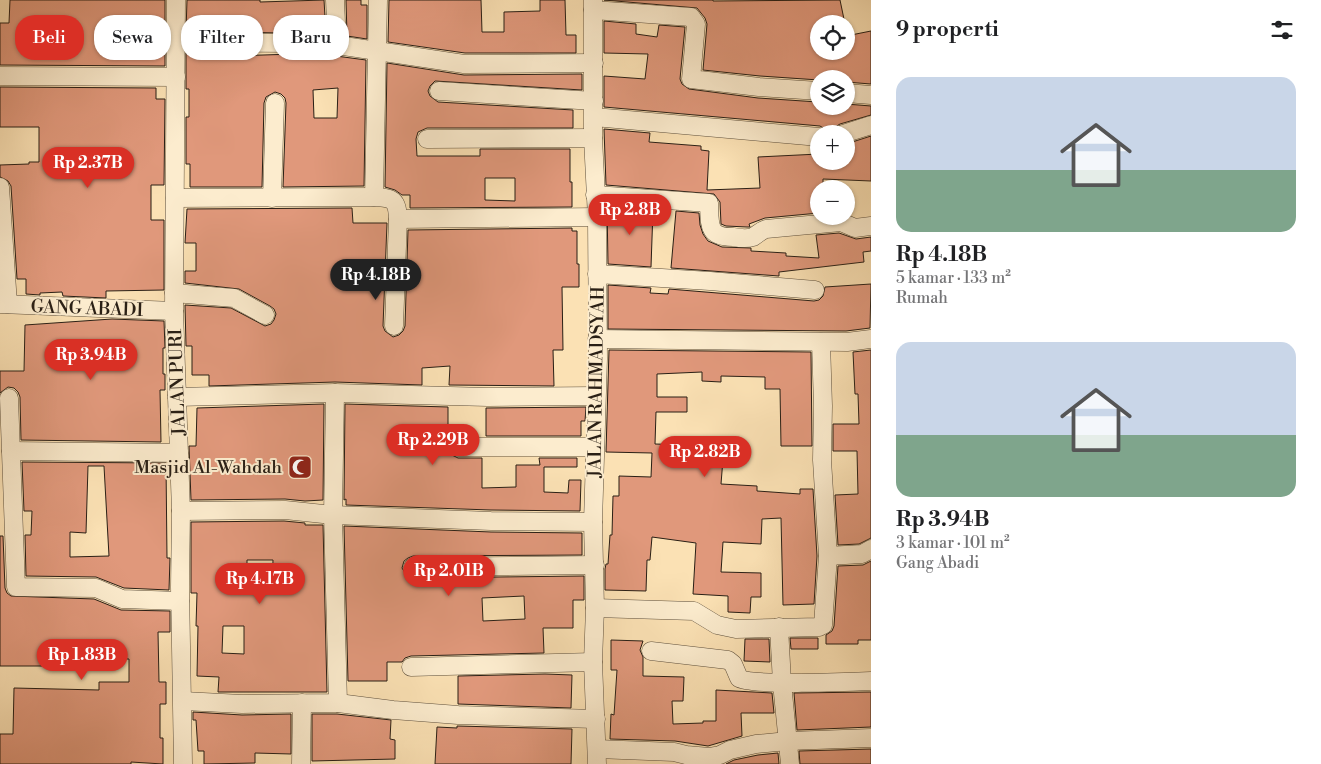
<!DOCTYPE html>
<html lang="id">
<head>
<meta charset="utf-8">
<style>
  :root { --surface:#fff; --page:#f6f6f6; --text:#202124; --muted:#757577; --accent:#d93025 }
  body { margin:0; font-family:"Libre Bodoni",serif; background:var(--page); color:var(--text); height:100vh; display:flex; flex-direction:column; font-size:19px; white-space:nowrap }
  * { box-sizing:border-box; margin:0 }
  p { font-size:16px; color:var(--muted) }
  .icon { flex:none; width:28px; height:28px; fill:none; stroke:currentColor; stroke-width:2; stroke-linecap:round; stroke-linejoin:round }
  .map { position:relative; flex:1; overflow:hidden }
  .sheet { display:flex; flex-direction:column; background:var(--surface); width:450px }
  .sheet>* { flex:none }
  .top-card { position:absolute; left:15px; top:15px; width:475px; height:45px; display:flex; gap:10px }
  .fabs { position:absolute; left:810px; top:15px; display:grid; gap:10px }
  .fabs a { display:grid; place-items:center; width:45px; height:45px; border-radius:50%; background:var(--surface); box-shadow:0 1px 4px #0004; font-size:25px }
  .price { position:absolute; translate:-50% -42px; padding:0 11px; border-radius:18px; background:var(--accent); color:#fff; font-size:16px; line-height:32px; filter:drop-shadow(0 1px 2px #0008) }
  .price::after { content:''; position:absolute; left:50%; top:30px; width:15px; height:11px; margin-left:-8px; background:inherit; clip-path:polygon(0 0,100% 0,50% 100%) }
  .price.current { background:#222; color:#fff }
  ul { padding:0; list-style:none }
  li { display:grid; align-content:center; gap:10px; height:265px; padding:0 25px }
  li span { display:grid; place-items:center; height:155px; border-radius:15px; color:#555 }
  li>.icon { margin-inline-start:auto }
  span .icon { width:90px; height:90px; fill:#fffc; stroke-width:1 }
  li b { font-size:21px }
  h2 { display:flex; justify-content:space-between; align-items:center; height:60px; padding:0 25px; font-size:21px }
  .pill { padding:0 18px; border-radius:20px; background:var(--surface); box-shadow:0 1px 4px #0004; font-size:18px; line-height:45px }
  .pill.current { background:var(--accent); color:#fff }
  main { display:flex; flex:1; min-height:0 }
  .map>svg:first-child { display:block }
</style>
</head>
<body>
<main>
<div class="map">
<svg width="871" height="764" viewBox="0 0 871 764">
  <rect width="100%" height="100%" fill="#fbe1b4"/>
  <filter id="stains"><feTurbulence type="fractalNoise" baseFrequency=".004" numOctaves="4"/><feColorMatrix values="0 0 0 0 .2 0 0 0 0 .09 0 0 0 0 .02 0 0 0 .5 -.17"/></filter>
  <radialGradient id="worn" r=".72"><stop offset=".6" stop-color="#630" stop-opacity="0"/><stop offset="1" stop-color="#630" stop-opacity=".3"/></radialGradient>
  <!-- building -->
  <g fill="#e0987b" stroke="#291f15" fill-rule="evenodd">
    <path d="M10,0H165V22H146L147,52L165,51V66L0,65V23H9Z"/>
    <path d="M187,0H260V2L324,0L326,34L186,31Z"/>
    <path d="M346,0H361V5H367V39L347,36Z"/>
    <path d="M389,0H481L482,32H504V12L540,11V0H565L566,35H576V53H465L388,42Z"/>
    <path d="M604,0H713V1L840,0L845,24H819V51H846V36L871,31V84L846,82V79H819V80L760,76L703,70L707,24L705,18L697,8Z"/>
    <path d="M604,21L636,24V34L657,37L659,25L685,27L680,79L682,84L689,89L758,98L818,102L817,106H846V104L871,106V115L840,124L835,127L833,134H829L825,129L820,126L604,107V76L645,79L648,54L604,53Z"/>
    <path d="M186,53H231V56L295,54L336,56L366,60L364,186L283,187L286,103L285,98L281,94L275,92L266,97L264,103L262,187H190V164H186V117H189V89H186ZM338,88L337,118H314L313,90Z"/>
    <path d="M387,63L464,75L582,74V90L435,81L430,86L428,91L430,96L438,102L573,110V128H427L418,132L416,139L417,156H480V149H570V182H572V207L410,208V195H402L395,190L385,187ZM485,178H515V201L485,200Z"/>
    <path d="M0,87L156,88V99H165L164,185H151V220H164V290L106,291V298L63,296L62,292L40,293V295L26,294V279H17L11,186L8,181L0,177V165L29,164V162H39V127H0Z"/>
    <path d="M604,129L650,133L649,142L701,146V150L709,151L707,190L760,188L758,157L819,154V161H846V144L871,136V181L823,179V189H819V213L765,218L749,224L750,227H747L726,226L721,224L720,202L714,194L606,185Z"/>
    <path d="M607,206L653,210L651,267L608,264Z"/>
    <path d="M352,208L353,223H387L383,326L385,331L393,337L399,335L403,331L405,326L408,230L572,228V231H577V264H579V287H562L563,350H553L554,386L449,385L450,366L422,368V385L335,382L209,386V375H192V346H186L185,305L231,308L265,326L271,324L274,320L276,314L274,309L270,306L239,289L185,283V271H196V243H185L187,209Z"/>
    <path d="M676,211L699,213L700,225L703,234L708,241L722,247L751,248V251L786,253V256L819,258L816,235L839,233L856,239L871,237V251L863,252L864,262L779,272V276L671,268Z"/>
    <path d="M871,284L870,328L846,331L608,329V285L651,288L650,293L668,294L669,289L814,301L819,300L823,296L825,287Z"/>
    <path d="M112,319L164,321L165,348H163V374H165V390H160L161,442L21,440L20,397L18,392L14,388L8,387L0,393V371H24L25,325Z"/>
    <path d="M609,350L811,352L812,446H781L780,389H765V377L721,376V382L702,381V372L657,374V397H687V412H656L655,444L689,445L688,456L723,459L721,484L757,486V491L800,494V489H813L817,556L814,604L783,605L781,518L762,519L761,544L723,542L721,572L761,573V597H751L750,613L728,612V596L693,594L696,543L652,537L650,560H647L646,591L605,590V569L606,564H608L610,535H612L613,496H619V476L651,477L652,453L606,452Z"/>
    <path d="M871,350V538L859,544L838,545L835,495L858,494L857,451H833V424H859L858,394H855L853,352Z"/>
    <path d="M324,404L323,500L305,501L285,499L191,500L189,446H196L197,408Z"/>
    <path d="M345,404L448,407V453L458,458H482V488L516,487V465H540L539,458H577V467H544V492L568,493L569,480H581L580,511L491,510L346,505V499L344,500Z"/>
    <path d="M586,407L585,421H581V436H486V408Z"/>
    <path d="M22,462L166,463L167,558H170L169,590L124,588L96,577L26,576L25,535H31L32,511H24ZM88,466H104L109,556L70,557V532L86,533Z"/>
    <path d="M284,521L305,523V525H323L327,692H218L219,677L197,676L198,626H196L197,593H191V522ZM247,560H273L272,593L247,592ZM223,626H244V654L222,653Z"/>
    <path d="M344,526L491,532L582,533V555L413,556L408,558L404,561L402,568L407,576L413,578L584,576V600H573V628H543L544,653L411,656L405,658L402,662H387V681H348ZM524,596L525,619L483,621L482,598Z"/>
    <path d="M0,536H3L5,588L7,593L11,596L94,599L121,610L170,611V632H158L159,682H166V704H160V738H163V764L131,762V764H0V734H13L14,688L99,690V682H129V659H82V666H0Z"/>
    <path d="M871,561V640H858V644H826V635L832,631L834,626L838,566L863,565Z"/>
    <path d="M790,638H818V649H791Z"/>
    <path d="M745,639H769L770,662L744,661Z"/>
    <path d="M611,640L643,641L640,650L643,657V676L684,677L683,701H672L673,724L703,723V721H716V690L772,693L774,713H741L742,736L708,746L675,741L610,739L611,714L614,715L617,670H611Z"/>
    <path d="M545,674L572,675L571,708L458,704V676Z"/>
    <path d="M871,692V727L797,730L794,693Z"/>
    <path d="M193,712L242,715L291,714V754L255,753V763L204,764V751H198L196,720H193Z"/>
    <path d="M312,714H337L391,720L390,739L395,740V759L312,761Z"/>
    <path d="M457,726L572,729L571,764H435L437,727L457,728Z"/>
    <path d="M871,749V764H800L799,751Z"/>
    <path d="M778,753L779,764H726L734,760L758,755Z"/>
  </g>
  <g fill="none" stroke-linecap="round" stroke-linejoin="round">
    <!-- minor casing -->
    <g stroke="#5e503d" stroke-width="19">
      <g id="minor">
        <path d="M176,0L174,311L181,511L180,587L183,764"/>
        <path d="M593,0V138L597,217L598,359L593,522L595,608L593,662L597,764"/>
        <path d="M593,10L691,17L696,24L691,79L759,87L819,91"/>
        <path d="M176,42L294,43L337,45L335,0"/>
        <path d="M337,45L464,64L594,63"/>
        <path d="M0,76L176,77"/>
        <path d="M439,91L594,101"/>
        <path d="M846,93L871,95"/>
        <path d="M594,117L819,137"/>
        <path d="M843,134L871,125"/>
        <path d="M427,139L593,138"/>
        <path d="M0,187L8,304"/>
        <path d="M595,195L709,203C710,225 707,237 733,237C739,238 747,239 753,237C758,234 760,231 766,229L841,222L855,228L871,226"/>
        <path d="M374,197L378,0"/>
        <path d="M175,198L374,197C393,198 397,199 398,219L394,326"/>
        <path d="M272,198L275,103"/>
        <path d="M398,219L597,217"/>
        <path d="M597,274L710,281L815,290"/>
        <path d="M174,293L234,298L265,315"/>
        <path d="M0,304L174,311"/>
        <path d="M597,339L847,342L871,339"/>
        <path d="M177,397L335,393L488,397L596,396"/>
        <path d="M9,398L16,587L96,588L122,599L180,601"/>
        <path d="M458,447H595"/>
        <path d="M11,451L179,453"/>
        <path d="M181,511L285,510L333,515L491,521L593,522"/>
        <path d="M828,556L862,554L871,549"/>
        <path d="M413,567L595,565"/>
        <path d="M595,608L694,611L717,625L736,629L819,627L823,625L828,556L822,460L823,406L821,342"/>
        <path d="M779,627L782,683L790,764"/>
        <path d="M651,651L728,660L733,664L739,678C751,686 850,682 871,681"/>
        <path d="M411,667L593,662"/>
        <path d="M183,701L242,704L338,703L333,515L335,393"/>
        <path d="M338,703L393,710L458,715L596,719"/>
        <path d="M597,749L674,752L686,755L709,757L720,755L730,750L756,744L788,741L871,738"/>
        <path d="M301,764L302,703"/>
      </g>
    </g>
    <!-- minor -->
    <use href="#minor" stroke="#fcecce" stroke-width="18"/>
  </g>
  <!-- icons -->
  <defs>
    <g id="mosque-square" transform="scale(1.25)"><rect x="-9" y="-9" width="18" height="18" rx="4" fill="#8f2418" stroke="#fcecce"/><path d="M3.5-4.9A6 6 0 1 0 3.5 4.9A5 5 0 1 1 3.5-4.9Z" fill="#fff"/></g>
  </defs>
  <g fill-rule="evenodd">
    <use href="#mosque-square" x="300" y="467"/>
  </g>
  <g text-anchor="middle" stroke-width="4" stroke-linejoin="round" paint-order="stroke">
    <!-- street labels -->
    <g font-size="18" fill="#291f15" stroke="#fcecce">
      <text transform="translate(87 308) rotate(2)" y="6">GANG ABADI</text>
      <text transform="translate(177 382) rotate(-92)" y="6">JALAN PURI</text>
      <text transform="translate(596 382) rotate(-89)" y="6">JALAN RAHMADSYAH</text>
    </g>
    <!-- poi labels -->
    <g font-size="18" fill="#291f15" stroke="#fcecce" text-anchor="end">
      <text x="282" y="473">Masjid Al-Wahdah</text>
    </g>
  </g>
  <rect width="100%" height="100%" filter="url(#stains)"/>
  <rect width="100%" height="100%" fill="url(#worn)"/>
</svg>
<div class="fabs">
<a><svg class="icon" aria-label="locate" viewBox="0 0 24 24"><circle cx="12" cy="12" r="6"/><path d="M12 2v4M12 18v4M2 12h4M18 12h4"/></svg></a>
<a><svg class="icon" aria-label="layers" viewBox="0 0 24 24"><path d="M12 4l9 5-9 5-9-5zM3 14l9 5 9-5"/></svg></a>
<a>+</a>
<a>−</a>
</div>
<b class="price" style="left:88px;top:189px">Rp 2.37B</b>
<b class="price" style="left:630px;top:236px">Rp 2.8B</b>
<b class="price current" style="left:376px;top:301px">Rp 4.18B</b>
<b class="price" style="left:91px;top:381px">Rp 3.94B</b>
<b class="price" style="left:433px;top:466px">Rp 2.29B</b>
<b class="price" style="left:705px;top:478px">Rp 2.82B</b>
<b class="price" style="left:449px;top:597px">Rp 2.01B</b>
<b class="price" style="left:260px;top:605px">Rp 4.17B</b>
<b class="price" style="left:82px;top:681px">Rp 1.83B</b>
<div class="top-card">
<a class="pill current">Beli</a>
<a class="pill">Sewa</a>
<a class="pill">Filter</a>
<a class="pill">Baru</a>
</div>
</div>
<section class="sheet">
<h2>9 properti<svg class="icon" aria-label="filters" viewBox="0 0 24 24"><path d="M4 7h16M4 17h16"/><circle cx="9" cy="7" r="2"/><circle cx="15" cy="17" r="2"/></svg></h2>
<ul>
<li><span style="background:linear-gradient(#c9d6e8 60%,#7fa58c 0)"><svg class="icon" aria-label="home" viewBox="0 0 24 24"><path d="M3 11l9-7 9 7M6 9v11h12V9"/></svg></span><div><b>Rp 4.18B</b><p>5 kamar · 133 m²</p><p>Rumah</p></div></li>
<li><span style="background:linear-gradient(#c9d6e8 60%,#7fa58c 0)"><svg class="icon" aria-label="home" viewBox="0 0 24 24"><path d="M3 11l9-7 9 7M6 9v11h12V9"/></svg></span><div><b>Rp 3.94B</b><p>3 kamar · 101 m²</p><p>Gang Abadi</p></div></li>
</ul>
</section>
</main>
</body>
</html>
